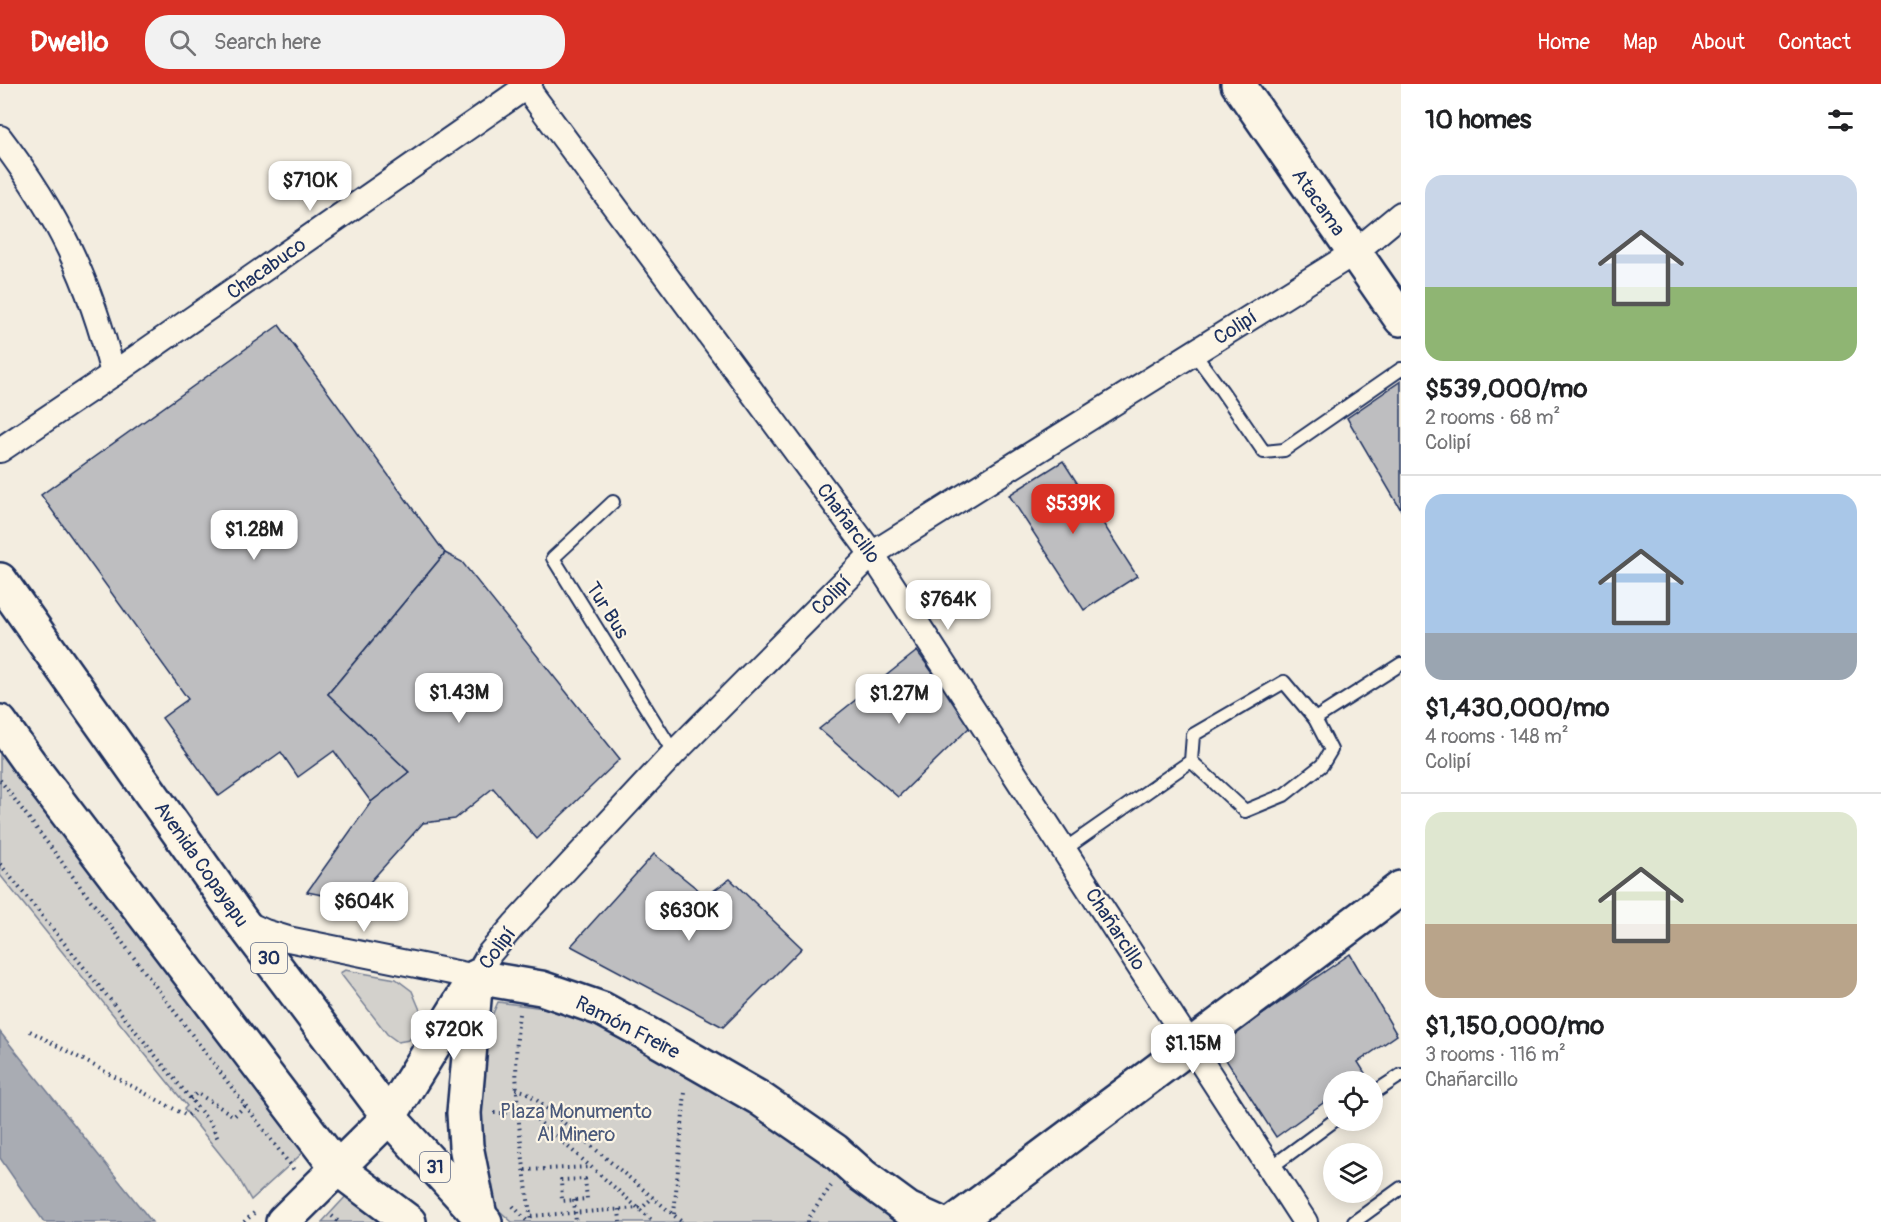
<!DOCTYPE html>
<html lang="en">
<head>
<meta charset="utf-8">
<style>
  :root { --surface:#fff; --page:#f2f2f2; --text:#202124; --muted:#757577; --line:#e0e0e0; --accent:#d93025 }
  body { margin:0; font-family:Pangolin,sans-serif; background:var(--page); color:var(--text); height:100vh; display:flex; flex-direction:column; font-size:22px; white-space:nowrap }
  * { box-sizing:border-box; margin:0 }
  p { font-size:20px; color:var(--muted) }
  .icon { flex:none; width:33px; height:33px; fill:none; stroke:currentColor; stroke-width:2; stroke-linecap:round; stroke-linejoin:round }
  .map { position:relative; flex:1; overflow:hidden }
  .panel { display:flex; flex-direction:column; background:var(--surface); width:480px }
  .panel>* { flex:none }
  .tools { position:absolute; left:1323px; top:987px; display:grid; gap:12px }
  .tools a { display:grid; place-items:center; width:60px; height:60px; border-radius:50%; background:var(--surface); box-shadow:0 3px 15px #0003; font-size:30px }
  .price { position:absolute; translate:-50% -51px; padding:0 14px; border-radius:12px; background:#fff; color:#222; font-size:20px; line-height:39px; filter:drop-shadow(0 2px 3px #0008) }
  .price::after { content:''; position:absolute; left:50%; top:36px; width:18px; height:14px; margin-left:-9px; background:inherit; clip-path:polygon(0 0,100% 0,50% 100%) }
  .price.on { background:var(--accent); color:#fff }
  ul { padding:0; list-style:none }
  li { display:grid; align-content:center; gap:12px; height:318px; padding:0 24px }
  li+li { border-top:2px solid var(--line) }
  li span { display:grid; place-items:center; height:186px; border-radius:18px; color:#555 }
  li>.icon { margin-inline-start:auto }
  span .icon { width:108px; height:108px; fill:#fffc; stroke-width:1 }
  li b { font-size:26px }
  h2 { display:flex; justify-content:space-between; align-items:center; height:72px; padding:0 24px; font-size:26px }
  header { display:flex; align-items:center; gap:36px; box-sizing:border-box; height:84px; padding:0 30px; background:var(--accent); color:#fff }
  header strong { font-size:28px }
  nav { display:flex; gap:33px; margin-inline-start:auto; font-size:21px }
  .search { width:420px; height:54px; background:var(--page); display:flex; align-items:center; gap:15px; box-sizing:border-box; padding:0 21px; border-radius:24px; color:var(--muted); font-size:22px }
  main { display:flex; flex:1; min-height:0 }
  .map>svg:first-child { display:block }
</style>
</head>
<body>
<header>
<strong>Dwello</strong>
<div class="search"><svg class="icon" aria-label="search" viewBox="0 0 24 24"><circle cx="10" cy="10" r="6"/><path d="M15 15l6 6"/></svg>Search here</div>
<nav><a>Home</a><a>Map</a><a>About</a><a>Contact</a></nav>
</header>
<main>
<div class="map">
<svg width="1401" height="1138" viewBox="0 0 1401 1138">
  <rect width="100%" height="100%" fill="#f3ede0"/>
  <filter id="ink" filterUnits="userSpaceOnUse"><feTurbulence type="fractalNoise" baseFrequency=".0167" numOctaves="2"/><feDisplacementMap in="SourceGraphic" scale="12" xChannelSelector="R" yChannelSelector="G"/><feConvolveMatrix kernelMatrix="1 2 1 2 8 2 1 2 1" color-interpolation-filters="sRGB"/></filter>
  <g filter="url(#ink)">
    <!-- green -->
    <g fill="#d3d1cc" stroke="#778095" stroke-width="1.5">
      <path d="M0,659L307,1065L251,1116L236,1090L184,1025L187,1022L0,791Z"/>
      <path d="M345,886L396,895L412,907L420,926L418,946L409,956L398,958L387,950L340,889Z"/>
      <path d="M498,918L567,927L666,970L806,1049L905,1138H512L493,1121L476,1064L482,954Z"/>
      <path d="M349,1109L386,1138H322Z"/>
    </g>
    <!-- water -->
    <path fill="#a9acb3" stroke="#707a91" stroke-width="1.5" d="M0,948L152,1138H44L0,1074Z"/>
    <!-- building -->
    <g fill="#bebec0" stroke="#1b2f5e" stroke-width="1.5">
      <path d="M279,241L445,469L328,610L409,688L371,718L334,667L298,693L281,668L219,712L162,634L188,615L41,411Z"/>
      <path d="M1401,297V426L1347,334Z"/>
      <path d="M1063,377L1137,492L1084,526L1009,411Z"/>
      <path d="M445,469L462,478L620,675L537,755L493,704L455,735L423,739L353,817L307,808L371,718L409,688L328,610Z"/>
      <path d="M917,567L971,642L898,713L819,645Z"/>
      <path d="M654,770L706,812L730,795L802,864L723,943L571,862Z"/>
      <path d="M1350,870L1397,951L1358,978L1365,989L1353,998H1334V1011L1276,1053L1217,962Z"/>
    </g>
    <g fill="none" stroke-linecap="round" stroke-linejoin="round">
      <!-- lane casing -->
      <g stroke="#1b2f5e" stroke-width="16">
        <g id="lane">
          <path d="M1193,268L1222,307L1264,368L1284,366L1401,285"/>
          <path d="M613,418L553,474L674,669"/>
          <path d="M1315,635L1401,580"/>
          <path d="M1065,765L1191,677L1245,727L1284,711L1322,681L1331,666L1315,635L1284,598L1193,651L1191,677"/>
          <path d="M1372,1010L1401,991"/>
          <path d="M1270,1084L1335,1036"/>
          <path d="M1354,1138L1401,1104"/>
        </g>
      </g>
      <!-- street casing -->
      <g stroke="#1b2f5e" stroke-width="28">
        <g id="street">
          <path d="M524,0L872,470L1305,1138"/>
          <path d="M0,54C58,130 90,197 113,290"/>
          <path d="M0,366L113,290L530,0"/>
          <path d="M243,838L265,848L288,855L476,893L490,869L514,841L674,669L872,470L1355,168L1401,130"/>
        </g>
      </g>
      <!-- secondary casing -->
      <g stroke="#1b2f5e" stroke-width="38">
        <g id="secondary">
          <path d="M389,1033L476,893L541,904L602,925L637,944L759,1014L834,1066L863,1092L908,1125L937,1138"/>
          <path d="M955,1138L1401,804"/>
        </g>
      </g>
      <!-- primary casing -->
      <g stroke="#1b2f5e" stroke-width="38">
        <path id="primary" d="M1238,0L1401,235"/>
      </g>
      <!-- highway casing -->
      <g stroke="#1b2f5e" stroke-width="38">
        <g id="highway">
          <path d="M0,496L242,838L389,1033L485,1138"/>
          <path d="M0,638L35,687L337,1084L409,1138"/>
          <path d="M476,893L464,1029L466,1062L480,1132"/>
          <path d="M283,1138L389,1033"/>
        </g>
      </g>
      <!-- path -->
      <g stroke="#1b2f5e" stroke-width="4" stroke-dasharray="1.5 4.5" stroke-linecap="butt">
        <path d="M0,696L294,1086"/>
        <path d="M0,780L211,1040L218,1055"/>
        <path d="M519,930C511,1001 522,1068 531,1138"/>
        <path d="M30,947L187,1032L197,1024"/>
        <path d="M516,1005L526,1008L539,1018L682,1138"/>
        <path d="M190,1015L197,1009L234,1032L245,1022"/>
        <path d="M517,1025L523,1024L527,1027L654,1138"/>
        <path d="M494,1029H517"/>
        <path d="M525,1086L590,1083"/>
        <path d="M585,1095L587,1115L562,1117L561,1096Z"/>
        <path d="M574,1116L576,1138"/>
        <path d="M513,1122L528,1138"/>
        <path d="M619,1125L620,1138"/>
        <path d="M674,1130L685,1008"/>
        <path d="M332,1132L339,1138"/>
        <path d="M531,1132L638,1124L644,1122L653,1113"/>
        <path d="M244,1138L255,1128"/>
        <path d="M808,1138V1135L831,1102"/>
      </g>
      <!-- lane -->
      <use href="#lane" stroke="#fcf5e5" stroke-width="12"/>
      <!-- street -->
      <use href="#street" stroke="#fcf5e5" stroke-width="24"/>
      <!-- secondary -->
      <use href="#secondary" stroke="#fcf5e5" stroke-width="33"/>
      <!-- primary -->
      <use href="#primary" stroke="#fcf5e5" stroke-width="33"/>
      <!-- highway -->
      <use href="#highway" stroke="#fcf5e5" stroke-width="33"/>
    </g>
  </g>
  <g text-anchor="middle" stroke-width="4.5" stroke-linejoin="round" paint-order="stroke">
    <!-- shield labels -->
    <g fill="#fcf5e5" stroke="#5e6a86" stroke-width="1.5">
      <rect x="251" y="859" width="36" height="30" rx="4.5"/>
      <rect x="420" y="1068" width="30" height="30" rx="4.5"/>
    </g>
    <g font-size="18" font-weight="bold" fill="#1b2f5e">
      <text x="269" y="880">30</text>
      <text x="435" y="1089">31</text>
    </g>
    <!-- street labels -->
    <g font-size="20" fill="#1b2f5e" stroke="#fcf5e5">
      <text transform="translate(1319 118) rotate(55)" y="7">Atacama</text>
      <text transform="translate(266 184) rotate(-35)" y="7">Chacabuco</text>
      <text transform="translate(1235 243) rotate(-32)" y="7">Colipí</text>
      <text transform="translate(849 439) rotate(54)" y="7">Chañarcillo</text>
      <text transform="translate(831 511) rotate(-45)" y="7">Colipí</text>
      <text transform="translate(608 526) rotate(58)" y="7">Tur Bus</text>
      <text transform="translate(202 780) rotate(55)" y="7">Avenida Copayapu</text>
      <text transform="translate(1116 845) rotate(57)" y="7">Chañarcillo</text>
      <text transform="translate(497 864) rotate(-53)" y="7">Colipí</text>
      <text transform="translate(628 943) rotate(27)" y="7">Ramón Freire</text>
    </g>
    <!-- park labels -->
    <g font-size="20" fill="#49587a" stroke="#fcf5e5">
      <text x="576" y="1034">Plaza Monumento<tspan x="576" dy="23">Al Minero</tspan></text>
    </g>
  </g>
</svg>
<div class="tools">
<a><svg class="icon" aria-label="locate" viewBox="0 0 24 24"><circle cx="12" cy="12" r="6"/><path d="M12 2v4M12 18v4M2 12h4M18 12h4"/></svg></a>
<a><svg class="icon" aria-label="layers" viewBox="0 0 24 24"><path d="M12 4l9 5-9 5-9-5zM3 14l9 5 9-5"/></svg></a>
</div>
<b class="price" style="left:310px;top:128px">$710K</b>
<b class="price on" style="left:1073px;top:451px">$539K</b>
<b class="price" style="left:254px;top:477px">$1.28M</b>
<b class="price" style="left:948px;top:547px">$764K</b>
<b class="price" style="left:459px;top:640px">$1.43M</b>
<b class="price" style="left:899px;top:641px">$1.27M</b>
<b class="price" style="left:364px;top:849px">$604K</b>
<b class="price" style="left:689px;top:858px">$630K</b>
<b class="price" style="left:454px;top:977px">$720K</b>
<b class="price" style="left:1193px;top:991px">$1.15M</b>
</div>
<section class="panel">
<h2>10 homes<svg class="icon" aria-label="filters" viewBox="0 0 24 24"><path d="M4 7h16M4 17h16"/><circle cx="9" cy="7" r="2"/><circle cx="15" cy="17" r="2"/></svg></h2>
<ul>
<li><span style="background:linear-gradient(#c9d6e8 60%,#8fb573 0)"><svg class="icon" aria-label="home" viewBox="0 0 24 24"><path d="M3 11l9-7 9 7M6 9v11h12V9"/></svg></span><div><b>$539,000/mo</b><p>2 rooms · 68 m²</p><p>Colipí</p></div></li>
<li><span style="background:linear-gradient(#a9c7e8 75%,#9aa5b1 0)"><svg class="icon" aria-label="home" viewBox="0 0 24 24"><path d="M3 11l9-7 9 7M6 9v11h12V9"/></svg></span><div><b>$1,430,000/mo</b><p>4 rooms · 148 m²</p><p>Colipí</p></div></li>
<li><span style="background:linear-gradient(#dfe7d0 60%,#b9a48a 0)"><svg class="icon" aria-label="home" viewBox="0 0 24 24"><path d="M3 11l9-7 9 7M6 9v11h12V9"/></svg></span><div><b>$1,150,000/mo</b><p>3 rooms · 116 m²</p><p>Chañarcillo</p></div></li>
</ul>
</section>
</main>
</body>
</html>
